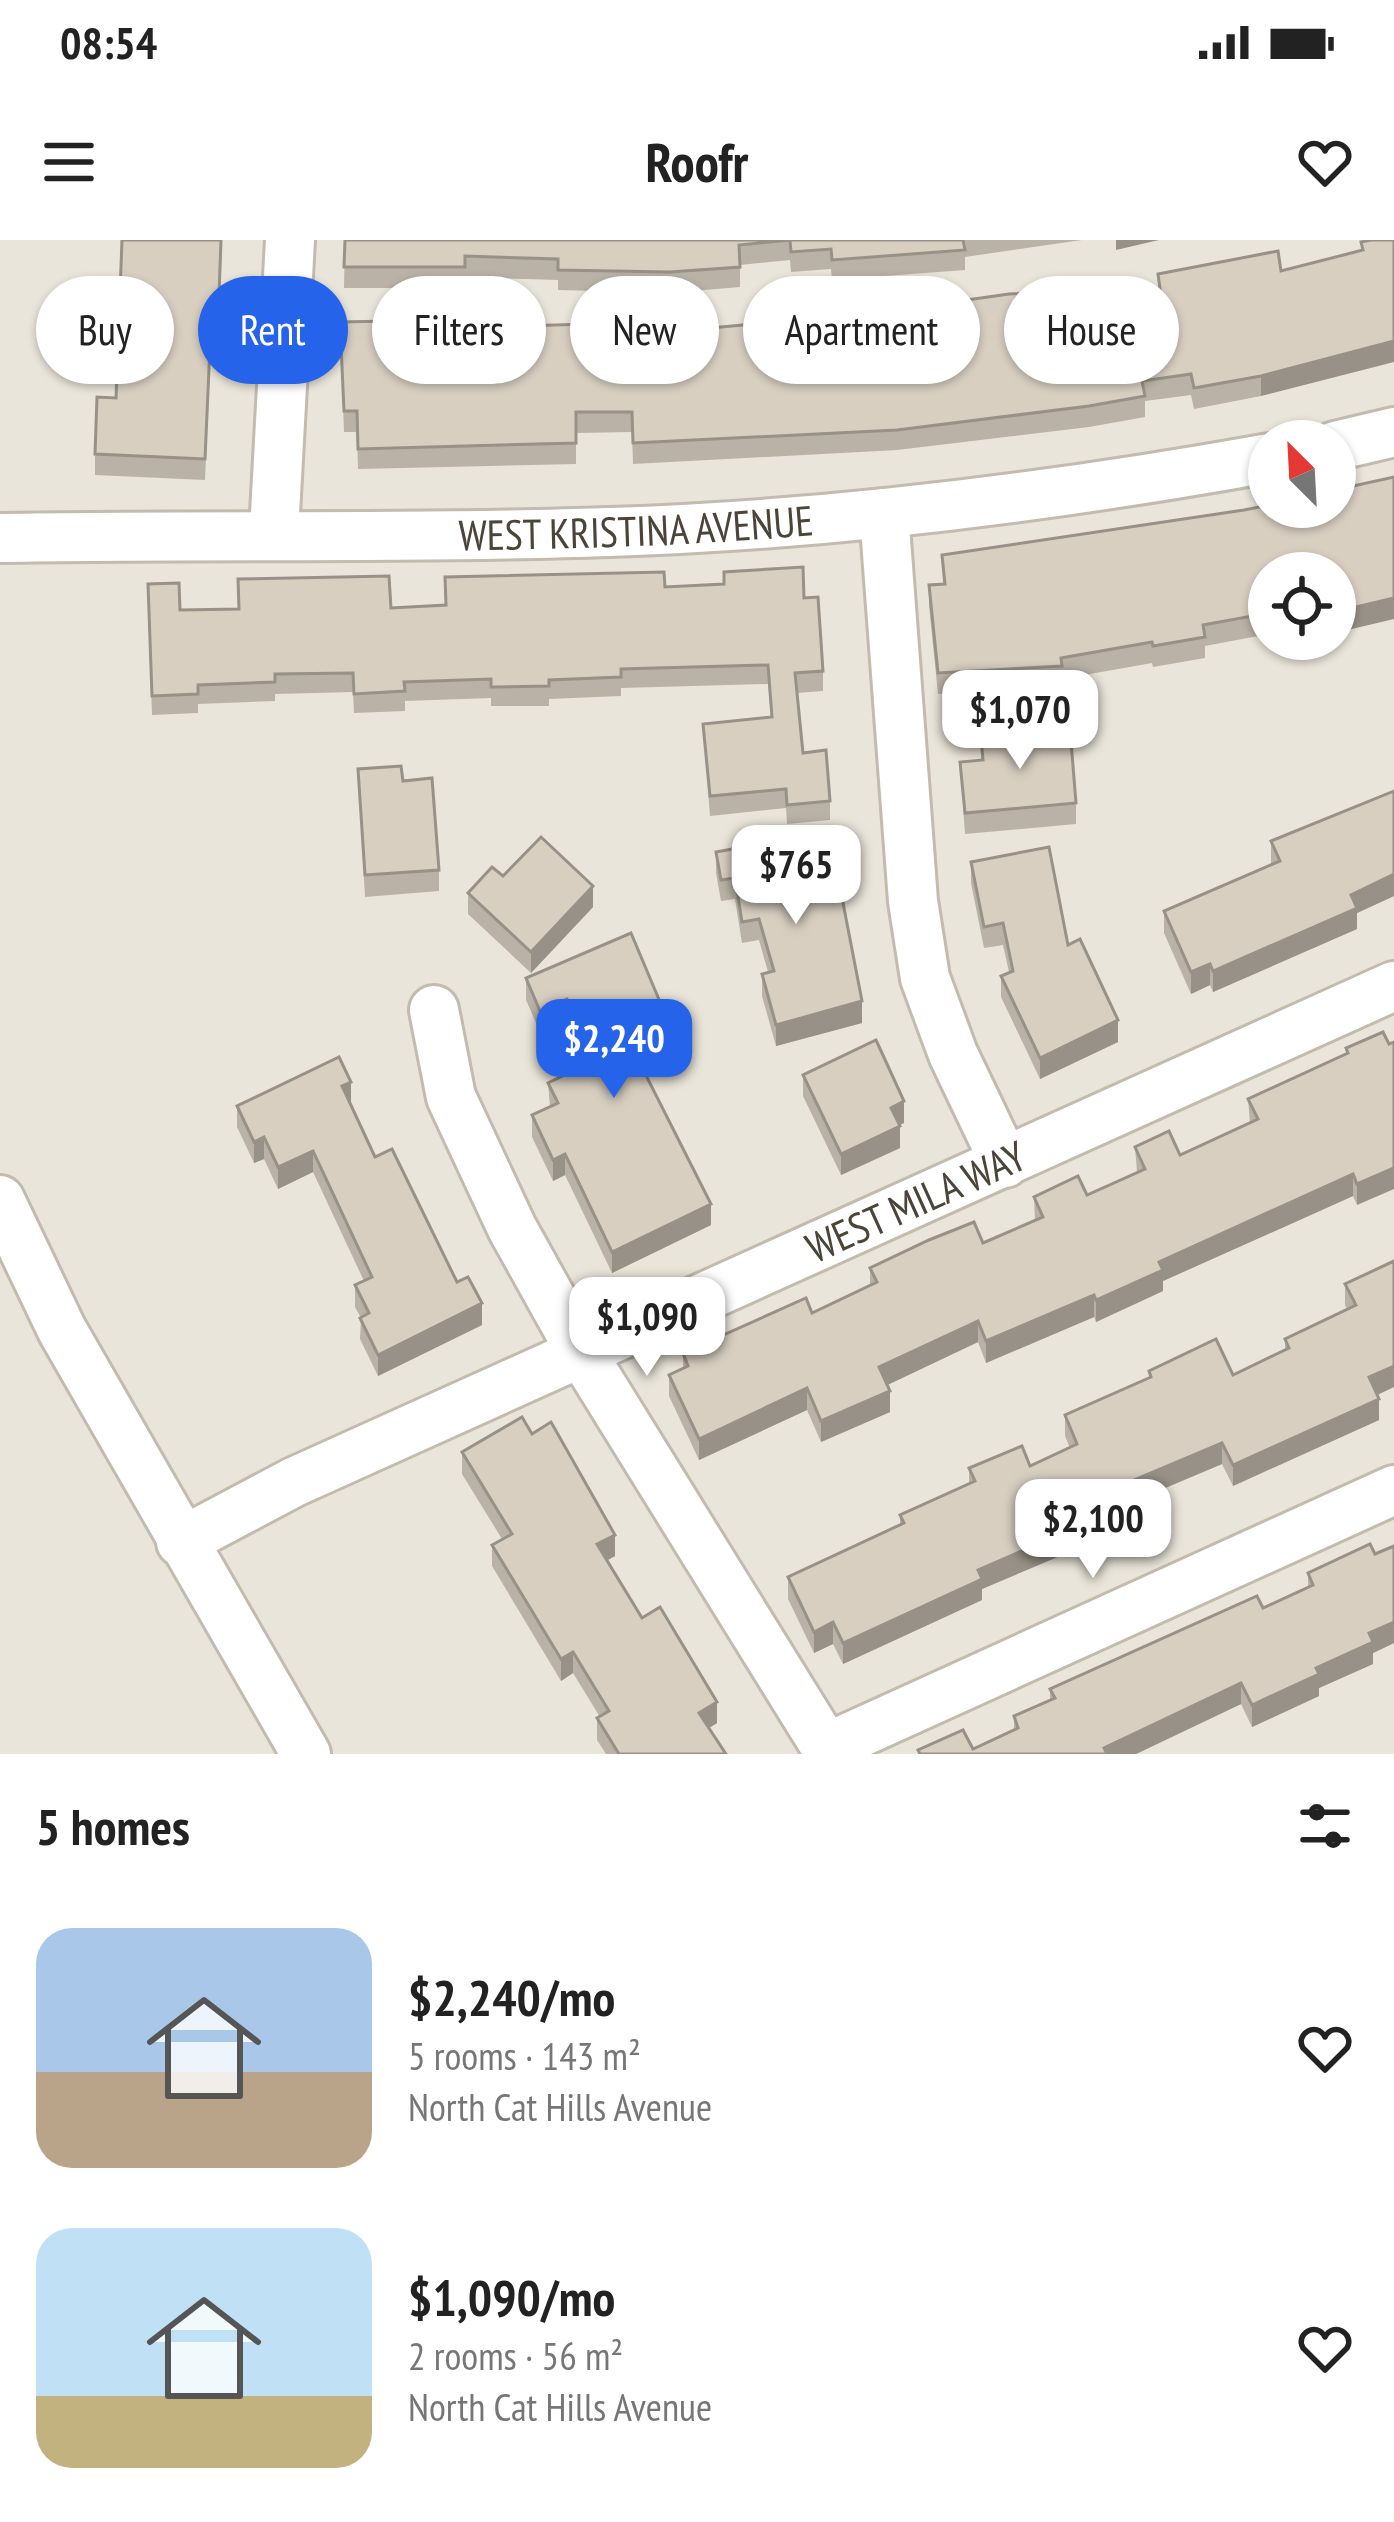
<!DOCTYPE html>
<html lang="en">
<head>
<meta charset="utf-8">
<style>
  :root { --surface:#fff; --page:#f6f6f6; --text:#222; --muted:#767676; --accent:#2563eb }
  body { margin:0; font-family:"PT Sans Narrow",sans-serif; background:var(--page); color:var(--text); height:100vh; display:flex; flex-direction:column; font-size:45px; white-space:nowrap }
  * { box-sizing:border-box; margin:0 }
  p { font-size:39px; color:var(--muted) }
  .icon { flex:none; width:66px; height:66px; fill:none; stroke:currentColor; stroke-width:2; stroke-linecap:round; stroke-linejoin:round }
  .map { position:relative; height:1514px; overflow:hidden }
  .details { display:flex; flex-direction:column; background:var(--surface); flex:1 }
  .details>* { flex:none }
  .guide { position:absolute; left:36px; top:36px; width:1323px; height:108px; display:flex; gap:24px }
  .needle { width:78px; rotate:336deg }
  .fabs { position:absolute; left:1248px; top:180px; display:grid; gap:24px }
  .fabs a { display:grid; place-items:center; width:108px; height:108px; border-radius:50%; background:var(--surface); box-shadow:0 3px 9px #0004; font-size:60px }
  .price { position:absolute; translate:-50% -102px; padding:0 27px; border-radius:24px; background:#fff; color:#222; font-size:39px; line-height:78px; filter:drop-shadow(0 3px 6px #0008) }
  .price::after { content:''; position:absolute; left:50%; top:72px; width:36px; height:27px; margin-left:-18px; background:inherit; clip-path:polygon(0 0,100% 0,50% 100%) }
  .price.current { background:var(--accent); color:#fff }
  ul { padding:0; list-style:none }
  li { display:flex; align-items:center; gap:36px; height:300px; padding:0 36px }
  li span { display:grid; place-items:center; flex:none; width:336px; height:240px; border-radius:36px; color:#555 }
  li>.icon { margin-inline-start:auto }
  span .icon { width:144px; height:144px; fill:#fffc; stroke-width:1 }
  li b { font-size:51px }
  h2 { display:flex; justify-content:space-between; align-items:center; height:144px; padding:0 36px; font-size:51px }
  .pill { padding:0 42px; border-radius:54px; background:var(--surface); box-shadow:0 3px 9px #0004; font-size:42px; line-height:108px }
  .pill.current { background:var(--accent); color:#fff }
  .status { display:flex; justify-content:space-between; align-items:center; height:84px; padding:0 60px; background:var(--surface); direction:ltr }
  .status svg { height:33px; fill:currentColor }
  header { display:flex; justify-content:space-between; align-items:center; height:156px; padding:0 36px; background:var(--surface); font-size:54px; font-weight:800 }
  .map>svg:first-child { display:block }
</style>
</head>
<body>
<div class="status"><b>08:54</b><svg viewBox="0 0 49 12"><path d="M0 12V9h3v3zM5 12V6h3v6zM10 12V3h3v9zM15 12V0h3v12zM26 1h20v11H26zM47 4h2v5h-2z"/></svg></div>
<header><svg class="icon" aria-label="menu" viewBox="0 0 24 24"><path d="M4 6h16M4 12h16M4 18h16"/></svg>Roofr<svg class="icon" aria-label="heart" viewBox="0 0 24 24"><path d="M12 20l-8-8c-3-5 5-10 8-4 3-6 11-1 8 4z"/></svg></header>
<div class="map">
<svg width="1394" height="1514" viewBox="0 0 1394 1514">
  <rect width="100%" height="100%" fill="#f6f3ec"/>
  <!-- residential -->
  <path fill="#eae5da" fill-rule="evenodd" d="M0,0H1394V1514H0ZM1269,201H1335V267H1269ZM1269,333H1335V399H1269Z"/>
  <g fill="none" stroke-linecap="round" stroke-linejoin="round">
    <!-- minor casing -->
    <g stroke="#c2bbae" stroke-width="54">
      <g id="minor">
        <path d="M1335,206L1394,192"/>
        <path d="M884,273L913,661L925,738L953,814L1005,923"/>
        <path d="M274,292L290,0"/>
        <path id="s1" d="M0,298C203,294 407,299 610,292C832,285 1051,257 1269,218"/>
        <path d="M434,770L451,857L512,988L581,1112L830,1514"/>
        <path d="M0,960L62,1090L306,1514"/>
        <path id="s2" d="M181,1302L294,1242L1394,746"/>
        <path d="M826,1508L1394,1250"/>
      </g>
    </g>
    <!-- minor -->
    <use href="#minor" stroke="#fff" stroke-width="48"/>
  </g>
  <!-- wall -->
  <g fill="#bab2a6">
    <path d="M222,0L218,104H211L205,240L95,235V214L116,158Z"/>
    <path d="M345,0H1082L965,17V30L832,40L831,29L791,32L790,20L740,25V47L670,53L558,50V40L465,37V48H344Z"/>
    <path d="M1371,0L1261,156L1194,169L1191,155L1145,161V177L1089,187L897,210L633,224L632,192L576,193V224L358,229L357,192H344L340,82L392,111L479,108L667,92L1074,68L1158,57V34L1281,31L1361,11V2Z"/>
    <path d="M942,315L1269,333V394L1205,406V418L1153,427L1152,423L1062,439V447L938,454L929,366V345L943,344Z"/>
    <path d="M238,339L391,368L445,365L665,347L804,358L823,431V451L797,453L803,513L830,561V580L787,584L786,568L710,576L703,484L771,477L768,444L621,448V456L549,459V466H491V458L405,461V471L354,473L353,452L275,454V461L198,464V473L152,475L148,363L180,370L238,369Z"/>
    <path d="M981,497L1076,563V584L965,594L960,522L981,520Z"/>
    <path d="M358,529L403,541L439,630V651L365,657Z"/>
    <path d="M1394,551V656L1357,673V689L1213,752L1210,745L1191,754L1164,693V671L1271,625V601Z"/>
    <path d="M716,612L811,636L862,783L776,806L762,756V734L768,732L759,700L742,703L735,659L721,661L716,633Z"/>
    <path d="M971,622L1068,705L1118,802L1040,839L1001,757V736L1009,732L1003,705L984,708L971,643Z"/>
    <path d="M503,636L593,667L531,733L468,674V653Z"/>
    <path d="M526,738L660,783L627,797L711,985L612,1033L565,935L553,941L532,897V875L550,867L548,843L586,825L567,780L540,792L526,760Z"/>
    <path d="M1383,792L1357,965L1353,956L1163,1041V1051L1096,1082L1094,1077L986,1123L978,1102L887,1145L890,1172L821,1202L807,1170L699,1220L669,1156V1135L683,1128V1113L812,1073L870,1046V1028L983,1003L1035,981L1034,957L1087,955L1137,932L1135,907L1180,915L1250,883L1248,859L1346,814V808Z"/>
    <path d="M803,835L904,883L899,885L900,908L841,935L803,856Z"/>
    <path d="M351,863L375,917L457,1042L482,1085L378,1136L360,1099L361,1078L355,1067V1045L364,1041L313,932L278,949L264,919L254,923L237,887V866Z"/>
    <path d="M1394,1021L1377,1155L1379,1180L1233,1246L1222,1224L1142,1258L1145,1288L1110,1303L1107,1296L982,1349V1360L843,1424L833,1404L814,1413L788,1359V1337L900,1285V1275L969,1244V1228L1030,1226L1070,1208L1065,1196V1175L1149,1138V1131L1233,1135L1285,1110V1099L1347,1069L1345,1065V1044Z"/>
    <path d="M532,1194L615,1316L607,1320L642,1378L717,1483L709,1488L726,1514H606L597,1500V1478L600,1477L573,1433L561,1441L492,1326V1305L502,1299L462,1234V1212Z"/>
    <path d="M1394,1306V1403L1373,1413V1424L1319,1448V1456L1252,1487L1241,1464L1136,1514H918V1510L973,1509L1014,1490V1476L1050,1460V1449L1263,1368L1308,1347V1333L1375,1314Z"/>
  </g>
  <!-- shaded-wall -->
  <g fill="#979187">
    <path d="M1116,0H1159L1116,10Z"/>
    <path d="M1394,101V122L1261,156V136Z"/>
    <path d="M1394,358V379L1335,393V372Z"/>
    <path d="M1394,634V656L1357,673V689L1213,752V731L1351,655Z"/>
    <path d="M593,646V667L531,733V712Z"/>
    <path d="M1210,724V745L1191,754V732Z"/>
    <path d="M567,759V780L540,792V771Z"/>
    <path d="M862,761V783L776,806V785Z"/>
    <path d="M660,762V783L618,801V780Z"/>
    <path d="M1118,780V802L1040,839V818Z"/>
    <path d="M351,842V863L342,868V846Z"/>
    <path d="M904,861V883L891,889V868Z"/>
    <path d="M900,886V908L841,935V914Z"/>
    <path d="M264,897V919L254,923V902Z"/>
    <path d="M313,911V932L278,949V927Z"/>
    <path d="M565,914V935L553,941V920Z"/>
    <path d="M1394,928V949L1357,965V944Z"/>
    <path d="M1353,934V956L1163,1041V1051L1096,1082V1060L1159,1022Z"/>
    <path d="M711,964V985L612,1033V1012Z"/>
    <path d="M1094,1055V1077L986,1123V1101Z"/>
    <path d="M482,1063V1085L378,1136V1115Z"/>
    <path d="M978,1081V1102L879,1149V1127Z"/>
    <path d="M1394,1126V1147L1369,1159V1137Z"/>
    <path d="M807,1148V1170L699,1220V1199Z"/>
    <path d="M890,1151V1172L821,1202V1181Z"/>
    <path d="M1379,1159V1180L1233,1246V1225Z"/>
    <path d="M1222,1203V1224L1134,1261V1240Z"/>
    <path d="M1145,1267V1288L1110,1303V1282Z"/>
    <path d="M1107,1274V1296L982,1349V1360L843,1424V1403L978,1330Z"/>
    <path d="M615,1295V1316L597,1326V1304Z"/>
    <path d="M833,1382V1404L814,1413V1392Z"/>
    <path d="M1394,1382V1403L1373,1413V1424L1319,1448V1456L1252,1487V1465L1369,1393Z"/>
    <path d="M573,1412V1433L561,1441V1419Z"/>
    <path d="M1241,1443V1464L1136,1514H1104V1508Z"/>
    <path d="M717,1462V1483L699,1494V1473Z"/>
  </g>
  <!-- building -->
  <g fill="#d8cfc1" stroke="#979187" stroke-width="3">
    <path d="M122,0H221L218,83H211L205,219L95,214L97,157L116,158Z"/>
    <path d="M345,0H963L965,10L832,20L831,9L791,12L790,0L739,5L740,27L670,32L558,30V19L465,16V27H344Z"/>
    <path d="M1371,0H1394V101L1261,136L1194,148L1191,134L1142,141L1145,156L1089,166L897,190L633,203L632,172H576V203L358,209L357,171H344L340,82L391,81L392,111L480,108L479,87L666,82L667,92L795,80V86L883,78L882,72L1009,54L1072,50L1074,68L1161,56L1158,34L1278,11L1281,31L1363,10L1361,2Z"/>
    <path d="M1394,237V358L1335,372V333H1269V373L1203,385L1205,397L1153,406L1152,402L1061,418L1062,426L938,433L929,345L945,344L942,315L1244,270L1269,265V267H1335V250Z"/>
    <path d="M803,327L804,358L818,357L823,431L795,433L803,513L826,510L830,561L787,565L786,549L710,556L703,484L772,477L768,425L621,429V437L549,440V446L491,447V439L404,442L405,451L354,454L353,433L275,434V442L198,445V454L152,456L148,344L179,343L180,370L239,369L238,339L389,336L391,368L446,365L445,337L664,332L665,347L724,344V332Z"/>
    <path d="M1070,489L1076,563L965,573L960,522L983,520L981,497Z"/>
    <path d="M401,526L403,541L432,538L439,630L365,635L358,529Z"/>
    <path d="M1394,551V634L1351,655L1357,668L1213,731L1210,724L1191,732L1164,671L1280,621L1271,601Z"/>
    <path d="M804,596L811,636L837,632L862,761L776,785L762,734L774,731L759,679L742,682L735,638L721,640L716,612Z"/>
    <path d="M541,597L593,646L531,712L468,653L492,627L503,636Z"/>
    <path d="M1049,607L1068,705L1080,699L1118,780L1040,818L1001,736L1013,731L1003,683L984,687L971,622Z"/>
    <path d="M631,693L660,762L618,780L711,964L612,1012L565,914L553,920L532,875L558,863L548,843L594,821L567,759L540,771L526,738Z"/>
    <path d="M1383,792L1389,804L1394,802V928L1357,944L1353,934L1159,1022L1163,1030L1096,1060L1094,1055L986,1101L978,1081L879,1127L890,1151L821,1181L807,1148L699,1199L669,1135L688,1126L683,1113L806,1058L812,1073L877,1042L870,1028L929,1000L974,982L983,1003L1043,977L1034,957L1078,936L1087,955L1145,929L1135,907L1169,891L1180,915L1258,879L1248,859L1348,813L1346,808Z"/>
    <path d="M876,800L904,861L891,868L900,886L841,914L803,835Z"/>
    <path d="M339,817L351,842L342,846L375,917L392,909L457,1042L468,1037L482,1063L378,1115L360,1078L369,1073L355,1045L372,1037L313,911L278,927L264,897L254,902L237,866Z"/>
    <path d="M1394,1021V1126L1369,1137L1379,1159L1233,1225L1222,1203L1134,1240L1145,1267L1110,1282L1107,1274L978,1330L982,1339L843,1403L833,1382L814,1392L788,1337L904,1283L900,1275L975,1241L969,1228L1022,1206L1030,1226L1077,1204L1065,1175L1151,1137L1149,1131L1216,1099L1233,1135L1289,1108L1285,1099L1356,1065L1345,1044Z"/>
    <path d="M522,1177L532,1194L551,1182L615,1295L597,1304L642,1378L660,1367L717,1462L699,1473L726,1514H619L597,1478L609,1471L573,1412L561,1419L492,1305L512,1294L462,1212Z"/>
    <path d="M1370,1304L1375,1314L1394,1306V1382L1369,1393L1373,1402L1316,1428L1319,1434L1252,1465L1241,1443L1104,1508L1107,1514H920L918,1510L963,1490L973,1509L1018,1488L1014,1476L1055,1458L1050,1449L1257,1356L1263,1368L1313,1345L1308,1333Z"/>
  </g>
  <g text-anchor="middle" stroke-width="10" stroke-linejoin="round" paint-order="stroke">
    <!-- street labels -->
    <g font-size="42" fill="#4b4439" stroke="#fff">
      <text dy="15" stroke="none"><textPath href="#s1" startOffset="636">WEST KRISTINA AVENUE</textPath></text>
      <text dy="15" stroke="none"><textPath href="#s2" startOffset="810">WEST MILA WAY</textPath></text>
    </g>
  </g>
</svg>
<div class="fabs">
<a><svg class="needle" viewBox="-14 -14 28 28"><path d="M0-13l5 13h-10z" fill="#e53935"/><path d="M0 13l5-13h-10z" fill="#767676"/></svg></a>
<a><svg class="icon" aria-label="locate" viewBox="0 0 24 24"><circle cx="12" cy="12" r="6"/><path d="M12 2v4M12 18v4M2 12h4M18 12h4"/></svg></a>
</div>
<b class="price" style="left:1020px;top:532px">$1,070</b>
<b class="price" style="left:796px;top:687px">$765</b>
<b class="price current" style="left:614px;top:861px">$2,240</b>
<b class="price" style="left:647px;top:1139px">$1,090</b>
<b class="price" style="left:1093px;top:1341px">$2,100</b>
<div class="guide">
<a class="pill">Buy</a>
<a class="pill current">Rent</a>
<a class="pill">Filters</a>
<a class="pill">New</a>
<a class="pill">Apartment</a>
<a class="pill">House</a>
</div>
</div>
<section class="details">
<h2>5 homes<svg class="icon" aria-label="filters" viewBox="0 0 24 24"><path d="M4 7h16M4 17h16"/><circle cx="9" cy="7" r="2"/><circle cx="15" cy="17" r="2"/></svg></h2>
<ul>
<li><span style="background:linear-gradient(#a9c7e8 60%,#b9a48a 0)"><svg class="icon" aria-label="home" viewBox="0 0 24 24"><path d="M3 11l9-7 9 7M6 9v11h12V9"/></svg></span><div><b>$2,240/mo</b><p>5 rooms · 143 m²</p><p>North Cat Hills Avenue</p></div><svg class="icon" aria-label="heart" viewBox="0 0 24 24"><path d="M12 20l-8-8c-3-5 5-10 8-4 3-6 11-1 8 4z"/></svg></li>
<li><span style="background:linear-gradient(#bfe0f5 70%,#c2b280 0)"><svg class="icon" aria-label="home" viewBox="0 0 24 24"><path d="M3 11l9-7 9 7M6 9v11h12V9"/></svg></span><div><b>$1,090/mo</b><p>2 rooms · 56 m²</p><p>North Cat Hills Avenue</p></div><svg class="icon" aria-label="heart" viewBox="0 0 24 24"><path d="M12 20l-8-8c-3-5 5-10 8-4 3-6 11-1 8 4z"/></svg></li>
</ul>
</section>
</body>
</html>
